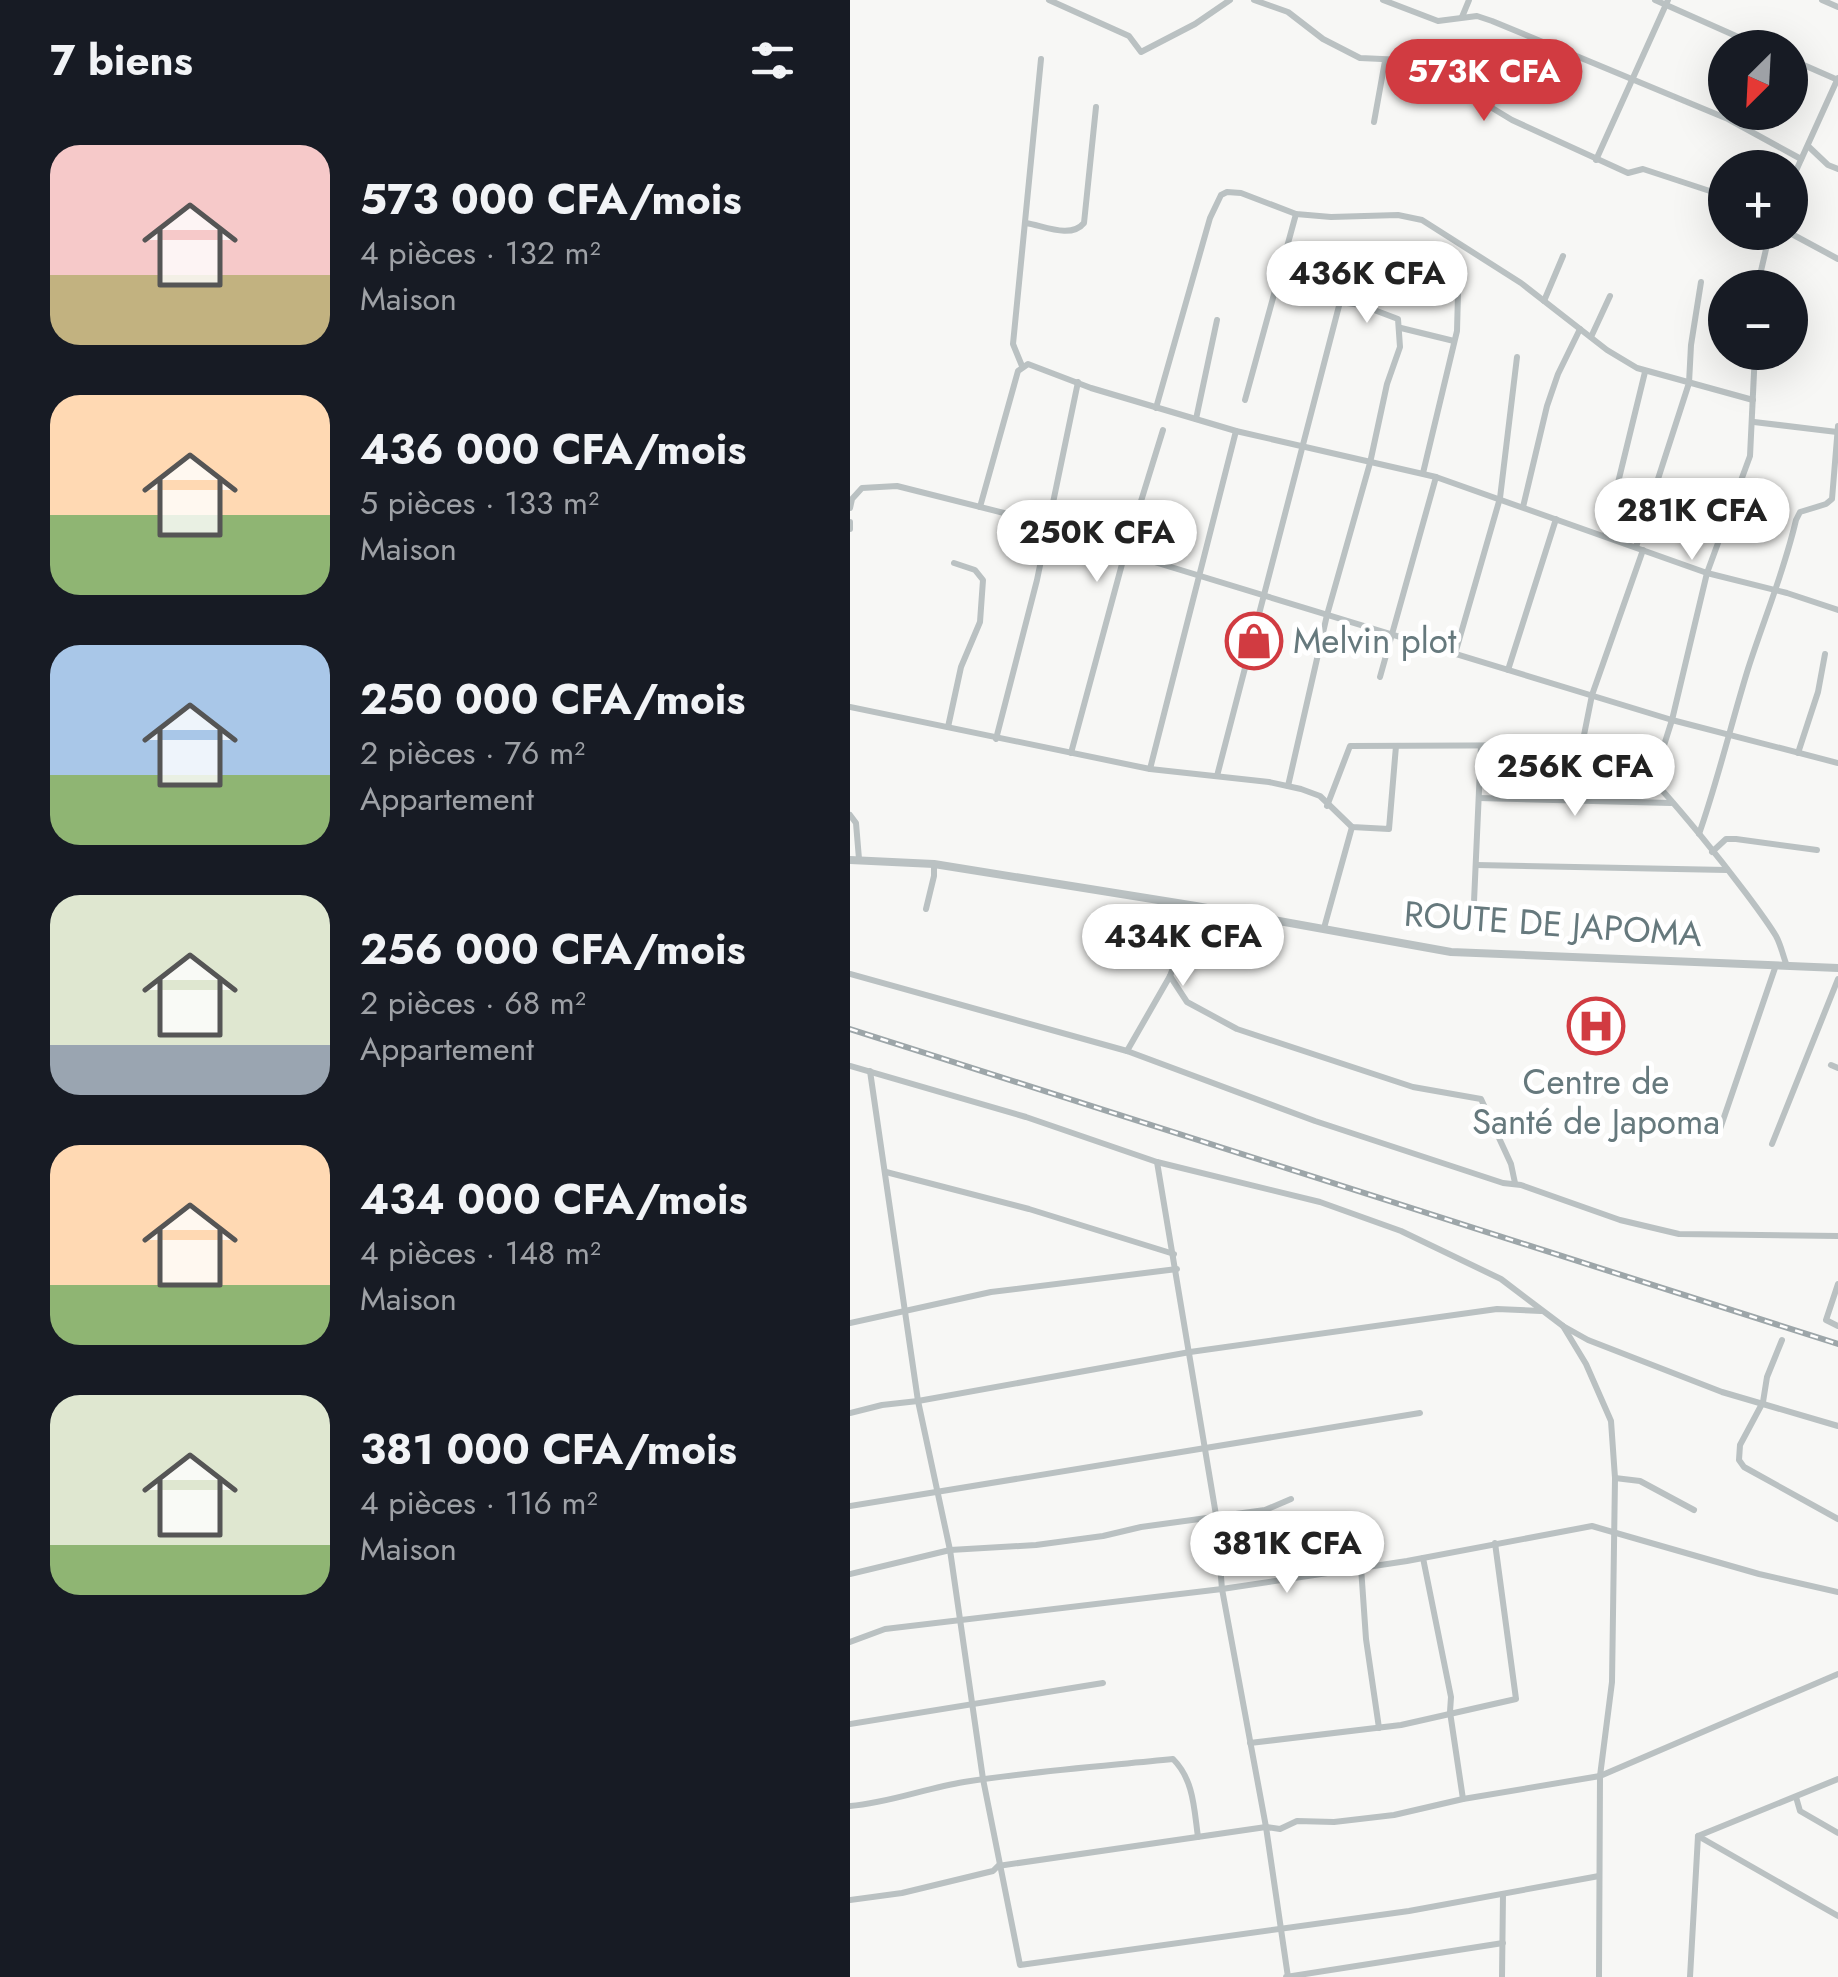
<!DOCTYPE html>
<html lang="fr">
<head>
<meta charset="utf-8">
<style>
  :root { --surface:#171b24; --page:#20242c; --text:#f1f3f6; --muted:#9ea1a6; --accent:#d13b41 }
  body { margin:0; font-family:Jost,sans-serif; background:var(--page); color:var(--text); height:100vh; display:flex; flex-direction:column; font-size:38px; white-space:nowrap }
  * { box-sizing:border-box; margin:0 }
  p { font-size:32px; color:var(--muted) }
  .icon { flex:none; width:55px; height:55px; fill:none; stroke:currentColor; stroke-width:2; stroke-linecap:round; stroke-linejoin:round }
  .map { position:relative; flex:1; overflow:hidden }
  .side { display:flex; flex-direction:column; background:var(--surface); width:850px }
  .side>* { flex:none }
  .needle { width:65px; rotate:204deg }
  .tools { position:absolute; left:858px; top:30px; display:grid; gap:20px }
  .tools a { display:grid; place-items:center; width:100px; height:100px; border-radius:50%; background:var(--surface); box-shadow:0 10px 40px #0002; font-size:50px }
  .price { position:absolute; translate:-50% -85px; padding:0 22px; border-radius:35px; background:#fff; color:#222; font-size:32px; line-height:65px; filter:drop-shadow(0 2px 5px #0008) }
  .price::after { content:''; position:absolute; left:50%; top:60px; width:30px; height:22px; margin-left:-15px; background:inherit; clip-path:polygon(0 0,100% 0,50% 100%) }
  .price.on { background:var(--accent); color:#fff }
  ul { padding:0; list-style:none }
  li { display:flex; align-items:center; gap:30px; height:250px; padding:0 50px }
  li span { display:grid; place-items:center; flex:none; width:280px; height:200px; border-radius:30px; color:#555 }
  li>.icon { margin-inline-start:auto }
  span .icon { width:120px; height:120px; fill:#fffc; stroke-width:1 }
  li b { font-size:42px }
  h2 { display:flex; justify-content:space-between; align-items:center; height:120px; padding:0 50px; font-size:42px }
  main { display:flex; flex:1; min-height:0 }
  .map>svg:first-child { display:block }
</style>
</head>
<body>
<main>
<section class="side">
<h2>7 biens<svg class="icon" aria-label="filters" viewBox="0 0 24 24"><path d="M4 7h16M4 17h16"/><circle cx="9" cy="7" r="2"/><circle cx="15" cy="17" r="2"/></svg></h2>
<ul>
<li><span style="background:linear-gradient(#f6c9c9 65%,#c2b280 0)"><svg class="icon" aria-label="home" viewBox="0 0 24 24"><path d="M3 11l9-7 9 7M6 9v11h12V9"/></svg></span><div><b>573 000 CFA/mois</b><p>4 pièces · 132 m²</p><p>Maison</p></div></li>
<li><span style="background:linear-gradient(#ffd9b3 60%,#8fb573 0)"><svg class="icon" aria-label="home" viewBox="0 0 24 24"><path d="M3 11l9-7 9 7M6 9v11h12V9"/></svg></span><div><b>436 000 CFA/mois</b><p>5 pièces · 133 m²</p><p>Maison</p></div></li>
<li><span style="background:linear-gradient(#a9c7e8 65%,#8fb573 0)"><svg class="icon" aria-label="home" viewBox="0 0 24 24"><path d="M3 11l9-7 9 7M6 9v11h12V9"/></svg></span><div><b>250 000 CFA/mois</b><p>2 pièces · 76 m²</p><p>Appartement</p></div></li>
<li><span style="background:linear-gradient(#dfe7d0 75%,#9aa5b1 0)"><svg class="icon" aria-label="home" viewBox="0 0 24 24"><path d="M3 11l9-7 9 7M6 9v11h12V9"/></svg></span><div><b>256 000 CFA/mois</b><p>2 pièces · 68 m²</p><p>Appartement</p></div></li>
<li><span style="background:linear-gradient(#ffd9b3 70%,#8fb573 0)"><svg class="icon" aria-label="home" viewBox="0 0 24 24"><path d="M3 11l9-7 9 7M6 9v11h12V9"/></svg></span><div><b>434 000 CFA/mois</b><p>4 pièces · 148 m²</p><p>Maison</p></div></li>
<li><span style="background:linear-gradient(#dfe7d0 75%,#8fb573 0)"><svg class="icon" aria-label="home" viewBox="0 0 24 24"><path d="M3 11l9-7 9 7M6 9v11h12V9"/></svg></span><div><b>381 000 CFA/mois</b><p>4 pièces · 116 m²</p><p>Maison</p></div></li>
</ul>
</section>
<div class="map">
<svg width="988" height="1977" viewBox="0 0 988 1977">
  <rect width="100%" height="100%" fill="#f7f7f5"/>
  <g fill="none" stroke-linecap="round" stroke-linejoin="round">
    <!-- minor -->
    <g stroke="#bac1c2" stroke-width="6">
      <path d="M199,0L279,36L291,52L345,24L380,0"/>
      <path d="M404,0L438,12L473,39L510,58L576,61L624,97L662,120L778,173L793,169L875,196"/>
      <path d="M533,0L588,21L627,16L642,21L878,119L951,159"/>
      <path d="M805,0L913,48"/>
      <path d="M972,0L988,7"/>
      <path d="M612,17L619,0"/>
      <path d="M940,59L988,80"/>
      <path d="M524,122L535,61"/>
      <path d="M958,146L978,165L988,169"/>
      <path d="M746,160L818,0"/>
      <path d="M940,184L988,78"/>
      <path d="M176,223C194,226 221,239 234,223L246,107"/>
      <path d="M938,232L988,259"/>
      <path d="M907,288L920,232"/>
      <path d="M694,301L713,256"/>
      <path d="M551,328L604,341"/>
      <path d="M741,337L760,296"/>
      <path d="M172,366L163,344L191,59"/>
      <path d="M395,400L446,214"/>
      <path d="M306,408L360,218L371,195L377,192L391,193L446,214L481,217L548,215L572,220L671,283L757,350L787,368L903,400"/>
      <path d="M346,419L367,320"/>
      <path d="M904,422L987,432"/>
      <path d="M573,473L607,331L608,294L575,284"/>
      <path d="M130,507L168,371L178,364L241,388L386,431L586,477L857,573L937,593L988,610"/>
      <path d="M673,507L697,406L708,374L730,329"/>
      <path d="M0,508L2,499L12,488L47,486L162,515L275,553L822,720L988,763"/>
      <path d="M0,522V529"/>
      <path d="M755,536L795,372"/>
      <path d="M786,547L839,383L841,345L851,282"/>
      <path d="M605,654L650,498L667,357"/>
      <path d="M658,670L706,519"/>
      <path d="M530,677L586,477"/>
      <path d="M0,707L300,769L419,782L451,789L470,796L502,827L539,829L546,746"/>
      <path d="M98,727L111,667L130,622L133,580L125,570L104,563"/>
      <path d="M146,739L187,580L228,382"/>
      <path d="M732,745L742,695L793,550"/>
      <path d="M221,753L275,553L313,430"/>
      <path d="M948,753L968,692L975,654"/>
      <path d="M300,769L386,431"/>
      <path d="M367,776L490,302L511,305L548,319L550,347L537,384L520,463L477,615L438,786"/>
      <path d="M803,780L822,720L857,573L900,456L905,352"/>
      <path d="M629,798L821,803"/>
      <path d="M477,806L500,746L763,745C794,759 905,901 926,936C931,945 933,956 937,966"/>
      <path d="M0,815L6,823L9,859"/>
      <path d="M849,834C868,780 881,724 898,669C914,619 934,572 946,520L950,512L976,504L982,499L988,426"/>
      <path d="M862,852L876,839H886L967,850"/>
      <path d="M626,865L877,870"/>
      <path d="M76,909L84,876V864"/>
      <path d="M623,924L631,746"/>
      <path d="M474,928L502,827"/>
      <path d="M0,974L277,1051L465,1121L653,1183L671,1185L770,1220L829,1234L988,1236"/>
      <path d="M320,976L337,1002L387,1029L563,1087L631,1099L661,1164L665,1183"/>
      <path d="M277,1051L320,976L346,906"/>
      <path d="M981,1065L988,1068"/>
      <path d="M0,1066L176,1117L307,1162L470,1202L551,1231L651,1279L713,1326L738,1340L872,1392L988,1426"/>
      <path d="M20,1071L68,1401L100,1550L133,1779L170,1965L559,1911L749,1876"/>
      <path d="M870,1129L926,965"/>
      <path d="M922,1144L988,979"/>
      <path d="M307,1162L366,1515L372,1589L416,1827L438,1977"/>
      <path d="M36,1172L179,1209L324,1254"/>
      <path d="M988,1284L976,1320L988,1326"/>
      <path d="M0,1323L141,1292L327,1269"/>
      <path d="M713,1326L736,1364L761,1421L765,1478L762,1682L750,1776L749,1977"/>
      <path d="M932,1340L917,1377L913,1402L890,1445L889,1460L894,1467L988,1519"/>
      <path d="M0,1413L32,1405L68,1401L340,1352L647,1309L691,1311"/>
      <path d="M765,1478L790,1481L844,1510"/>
      <path d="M0,1506L570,1413"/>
      <path d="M573,1558L601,1697L600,1712L613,1799"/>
      <path d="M511,1567L516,1639L529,1728"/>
      <path d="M0,1574L100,1550L186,1545L253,1536L291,1527L415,1510L441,1499"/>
      <path d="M0,1642L35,1629L372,1589L557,1561L742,1526L909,1574L988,1592"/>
      <path d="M0,1724L253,1683"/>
      <path d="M400,1743L551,1725L666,1699L645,1543"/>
      <path d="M946,1797L950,1811L988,1833"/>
      <path d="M0,1806C39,1803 76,1788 114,1782C183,1771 254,1766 323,1759C344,1780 344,1809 348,1837"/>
      <path d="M848,1836L988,1916"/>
      <path d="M0,1900L52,1893L143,1871L148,1866L416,1827L430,1829L447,1821L484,1822L544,1815L613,1799L750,1776L988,1674"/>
      <path d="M436,1977L653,1943"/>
      <path d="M652,1977L653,1894"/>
      <path d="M840,1977L848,1836L988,1779"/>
    </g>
    <!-- tertiary -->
    <path stroke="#bac1c2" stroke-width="8" d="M0,860L84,864L346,906L601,952L988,968"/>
    <!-- rail casing -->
    <g stroke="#9da6a9" stroke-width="6">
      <path id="rail" d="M0,1029L988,1344"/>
    </g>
    <!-- rail -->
    <use href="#rail" stroke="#fff" stroke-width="2.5" stroke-dasharray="8" stroke-linecap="butt"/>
  </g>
  <!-- icons -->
  <defs>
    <g id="shop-ring" transform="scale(2.875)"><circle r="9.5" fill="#fff" stroke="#d13b41" stroke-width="1.5"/><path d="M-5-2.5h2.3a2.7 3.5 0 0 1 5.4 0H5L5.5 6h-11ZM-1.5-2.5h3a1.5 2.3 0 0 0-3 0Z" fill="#d13b41"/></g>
    <g id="hospital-ring" transform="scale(2.875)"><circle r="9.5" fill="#fff" stroke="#d13b41" stroke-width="1.5"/><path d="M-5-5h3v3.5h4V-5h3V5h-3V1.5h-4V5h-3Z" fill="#d13b41"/></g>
  </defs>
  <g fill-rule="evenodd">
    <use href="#shop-ring" x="404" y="641"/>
    <use href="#hospital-ring" x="746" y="1026"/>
  </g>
  <g text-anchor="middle" stroke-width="10" stroke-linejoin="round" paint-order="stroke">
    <!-- poi labels -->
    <g font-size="35" fill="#66797d" stroke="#fff" text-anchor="start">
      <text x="443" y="653">Melvin plot</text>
      <text x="746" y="1094" text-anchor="middle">Centre de<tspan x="746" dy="40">Santé de Japoma</tspan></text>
    </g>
    <!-- street labels -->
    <g font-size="35" fill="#66797d" stroke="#fff">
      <text transform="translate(703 924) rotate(4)" y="12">ROUTE DE JAPOMA</text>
    </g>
  </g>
</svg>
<div class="tools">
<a><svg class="needle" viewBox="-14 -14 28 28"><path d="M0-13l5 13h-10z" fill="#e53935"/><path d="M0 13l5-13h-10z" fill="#9ea1a6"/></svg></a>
<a>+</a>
<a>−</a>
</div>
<b class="price on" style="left:634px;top:124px">573K CFA</b>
<b class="price" style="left:517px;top:326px">436K CFA</b>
<b class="price" style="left:842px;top:563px">281K CFA</b>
<b class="price" style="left:247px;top:585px">250K CFA</b>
<b class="price" style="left:725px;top:819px">256K CFA</b>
<b class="price" style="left:333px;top:989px">434K CFA</b>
<b class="price" style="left:437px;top:1596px">381K CFA</b>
</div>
</main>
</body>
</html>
